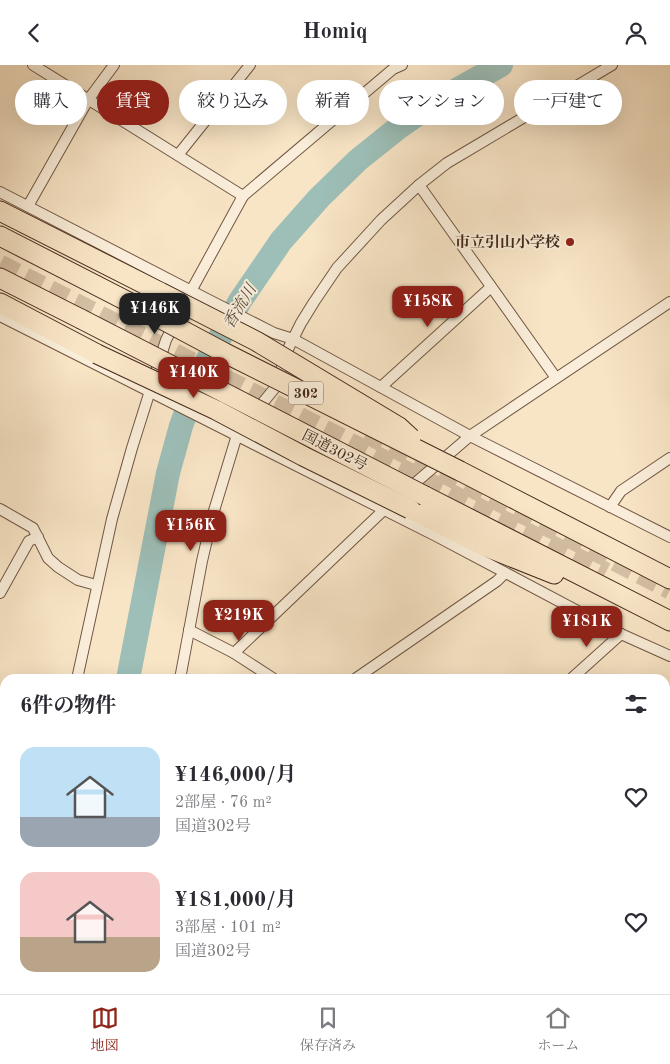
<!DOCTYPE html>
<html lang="ja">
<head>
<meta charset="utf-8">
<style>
  :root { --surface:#fff; --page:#f7f7f7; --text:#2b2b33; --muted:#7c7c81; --line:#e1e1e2; --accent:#8f2418 }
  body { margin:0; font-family:"Old Standard TT","Noto Serif JP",serif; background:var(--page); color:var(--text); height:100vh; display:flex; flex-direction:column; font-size:19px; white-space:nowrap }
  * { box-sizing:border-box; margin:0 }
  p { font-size:16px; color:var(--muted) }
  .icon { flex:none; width:28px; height:28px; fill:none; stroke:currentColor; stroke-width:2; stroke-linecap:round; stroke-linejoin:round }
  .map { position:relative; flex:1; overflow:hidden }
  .drawer { position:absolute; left:0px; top:609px; width:670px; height:321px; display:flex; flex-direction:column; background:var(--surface); border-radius:15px 15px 0 0; box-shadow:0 5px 20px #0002 }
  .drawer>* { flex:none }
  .banner { position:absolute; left:15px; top:15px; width:640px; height:45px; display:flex; gap:10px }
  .price { position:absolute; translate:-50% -42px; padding:0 11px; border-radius:10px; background:var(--accent); color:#fff; font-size:16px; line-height:32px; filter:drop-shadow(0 1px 2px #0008) }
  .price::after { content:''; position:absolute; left:50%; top:30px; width:15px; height:11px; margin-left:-8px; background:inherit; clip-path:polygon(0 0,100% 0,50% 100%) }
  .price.active { background:#222; color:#fff }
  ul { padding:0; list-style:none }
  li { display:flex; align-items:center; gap:15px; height:125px; padding:0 20px }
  li span { display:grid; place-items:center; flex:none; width:140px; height:100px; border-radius:15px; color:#555 }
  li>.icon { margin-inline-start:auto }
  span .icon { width:60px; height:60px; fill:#fffc; stroke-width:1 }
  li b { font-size:21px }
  h2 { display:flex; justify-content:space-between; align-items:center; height:60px; padding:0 20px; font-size:21px }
  .pill { padding:0 18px; border-radius:22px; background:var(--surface); box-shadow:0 5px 20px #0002; font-size:18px; line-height:45px }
  .pill.active { background:var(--accent); color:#fff }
  header { display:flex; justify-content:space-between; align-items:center; height:65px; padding:0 20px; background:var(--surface); font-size:22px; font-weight:600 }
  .tabs { display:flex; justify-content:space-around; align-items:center; height:70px; border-top:1px solid var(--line); background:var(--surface); font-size:14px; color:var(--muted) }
  .tabs a { display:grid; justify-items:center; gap:2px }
  .tabs .active { color:var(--accent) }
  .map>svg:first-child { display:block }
</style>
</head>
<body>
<header><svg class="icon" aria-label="back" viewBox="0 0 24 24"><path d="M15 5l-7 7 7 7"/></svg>Homiq<svg class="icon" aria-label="person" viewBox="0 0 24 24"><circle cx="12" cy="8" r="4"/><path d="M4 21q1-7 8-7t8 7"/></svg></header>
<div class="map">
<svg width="670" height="929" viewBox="0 0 670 929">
  <rect width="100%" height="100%" fill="#f8e5c6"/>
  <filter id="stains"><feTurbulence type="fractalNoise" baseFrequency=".004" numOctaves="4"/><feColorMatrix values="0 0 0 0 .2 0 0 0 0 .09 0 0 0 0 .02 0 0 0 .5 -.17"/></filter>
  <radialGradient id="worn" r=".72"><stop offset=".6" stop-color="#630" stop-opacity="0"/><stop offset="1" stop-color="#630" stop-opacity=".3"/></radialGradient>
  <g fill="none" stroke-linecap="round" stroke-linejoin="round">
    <!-- river -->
    <g stroke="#9dbfb8" stroke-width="24">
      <path d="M128,614L168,408L181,361L201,307L240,236L281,176L319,133L358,95L398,63L437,36L501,0"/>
      <path d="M16,929L19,925"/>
    </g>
    <!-- highway-tunnel -->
    <g stroke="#d4bfa4" stroke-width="19" stroke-dasharray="19 9" stroke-linecap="butt">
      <path d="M0,199L606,507"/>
      <path d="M366,369L670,525"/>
    </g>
    <!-- street casing -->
    <g stroke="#715745" stroke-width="12">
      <g id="street">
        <path d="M33,0L243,131"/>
        <path d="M178,90L250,0"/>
        <path d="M419,120L556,313"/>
        <path d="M0,127L207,234L274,268L293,274L470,371L670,472"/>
        <path d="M28,141L88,35L114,0"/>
        <path d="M0,251L436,471L621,569L670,591"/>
        <path d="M381,322L491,222"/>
        <path d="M256,346L274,324L289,282L301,258L314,237L337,203L381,155L419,120L447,98L612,0"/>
        <path d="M407,425L470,371L670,237"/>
        <path d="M610,442L621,426L670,393"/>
        <path d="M0,444L33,463L48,493L58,502L78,515L96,520"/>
        <path d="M0,528L29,476L38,472"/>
        <path d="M189,565L234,588L274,614"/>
        <path d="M234,588L387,442"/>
        <path d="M77,614L112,454L132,383L166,275L191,226L243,131L393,4L402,0"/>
        <path d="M180,614L202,496L213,449L237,370L247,358"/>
        <path d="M355,614L497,516L505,508"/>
        <path d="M571,614L621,569"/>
        <path d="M0,638L5,641"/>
        <path d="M665,653L670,647"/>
        <path d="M0,872L5,865"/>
        <path d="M349,925L357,929"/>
        <path d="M532,925L537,929"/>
        <path d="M74,929L77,925"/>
        <path d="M209,929L213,925"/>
      </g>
    </g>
    <!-- highway casing -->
    <g stroke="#44281a" stroke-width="21">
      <g id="highway">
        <path d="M0,146L160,227"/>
        <path d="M0,171L152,249"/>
        <path d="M0,213L81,254"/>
        <path d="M0,238L97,289"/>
        <path d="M460,406L670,514"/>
        <path d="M425,431L670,556"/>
        <path d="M410,444L484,481L554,509"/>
        <path d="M665,763L670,759"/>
        <path d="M665,787L670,783"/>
        <path d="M470,929L475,925"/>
        <path d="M499,929L503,925"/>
      </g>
    </g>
    <!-- street -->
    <use href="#street" stroke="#faeeda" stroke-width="10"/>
    <!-- highway -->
    <use href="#highway" stroke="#f8e5c6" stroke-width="19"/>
    <!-- highway-bridge casing -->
    <g stroke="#44281a" stroke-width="21" stroke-linecap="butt">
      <g id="highway-bridge">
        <path d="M160,227L256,276L399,362L411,373"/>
        <path d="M152,249L225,288L460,406"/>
        <path d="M81,254L425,431"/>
        <path d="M97,289L216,345L303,391L410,444"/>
      </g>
    </g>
    <!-- highway-bridge -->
    <use href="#highway-bridge" stroke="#f8e5c6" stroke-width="19"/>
  </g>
  <!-- markers -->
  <circle fill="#8f2418" stroke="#faeeda" stroke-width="2" cx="570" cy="177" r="5"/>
  <g text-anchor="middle" stroke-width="4" stroke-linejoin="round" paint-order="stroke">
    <!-- shield labels -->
    <rect fill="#faeeda" stroke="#7b6354" stroke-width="1" x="288.5" y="316.5" width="35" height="23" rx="4"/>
    <g font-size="14" font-weight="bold" fill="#44281a">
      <text x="306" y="333">302</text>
    </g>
    <!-- poi labels -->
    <g font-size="15" font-weight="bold" fill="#44281a" stroke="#faeeda" text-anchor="end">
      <text x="560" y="182">市立引山小学校</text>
    </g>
    <!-- street labels -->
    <g font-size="15" fill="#44281a" stroke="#faeeda">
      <text transform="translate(335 385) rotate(27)" y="5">国道302号</text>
    </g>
    <!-- water labels -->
    <g font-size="16" font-style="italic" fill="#5a4e42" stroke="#faeeda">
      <text transform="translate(239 241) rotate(-59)" y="6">香流川</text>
    </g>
  </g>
  <rect width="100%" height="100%" filter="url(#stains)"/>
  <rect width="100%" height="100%" fill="url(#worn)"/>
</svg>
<b class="price" style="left:428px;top:263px">¥158K</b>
<b class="price active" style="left:155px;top:270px">¥146K</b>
<b class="price" style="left:194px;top:334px">¥140K</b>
<b class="price" style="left:191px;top:487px">¥156K</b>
<b class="price" style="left:239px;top:577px">¥219K</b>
<b class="price" style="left:587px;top:583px">¥181K</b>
<div class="banner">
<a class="pill">購入</a>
<a class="pill active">賃貸</a>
<a class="pill">絞り込み</a>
<a class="pill">新着</a>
<a class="pill">マンション</a>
<a class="pill">一戸建て</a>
</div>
<section class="drawer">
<h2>6件の物件<svg class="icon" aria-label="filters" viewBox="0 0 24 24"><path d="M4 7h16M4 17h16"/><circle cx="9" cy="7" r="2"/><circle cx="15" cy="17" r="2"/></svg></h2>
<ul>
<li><span style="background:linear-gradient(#bfe0f5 70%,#9aa5b1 0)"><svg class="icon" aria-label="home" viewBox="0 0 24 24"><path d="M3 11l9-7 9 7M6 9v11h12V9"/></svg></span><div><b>¥146,000/月</b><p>2部屋 · 76 m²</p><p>国道302号</p></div><svg class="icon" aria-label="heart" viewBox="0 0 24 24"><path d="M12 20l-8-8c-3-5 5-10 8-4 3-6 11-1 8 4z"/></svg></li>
<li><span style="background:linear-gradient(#f6c9c9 65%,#b9a48a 0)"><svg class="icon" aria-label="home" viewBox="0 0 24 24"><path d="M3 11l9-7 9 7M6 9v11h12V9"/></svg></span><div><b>¥181,000/月</b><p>3部屋 · 101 m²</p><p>国道302号</p></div><svg class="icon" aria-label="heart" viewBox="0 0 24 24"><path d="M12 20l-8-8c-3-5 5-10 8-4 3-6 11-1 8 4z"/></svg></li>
</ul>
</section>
</div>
<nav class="tabs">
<a class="active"><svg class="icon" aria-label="map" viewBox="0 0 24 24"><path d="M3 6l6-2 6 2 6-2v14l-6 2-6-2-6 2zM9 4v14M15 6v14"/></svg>地図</a>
<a><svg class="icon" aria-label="saved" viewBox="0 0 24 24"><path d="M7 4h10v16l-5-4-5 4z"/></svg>保存済み</a>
<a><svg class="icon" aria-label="home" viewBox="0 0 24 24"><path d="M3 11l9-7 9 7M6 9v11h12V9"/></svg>ホーム</a>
</nav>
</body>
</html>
